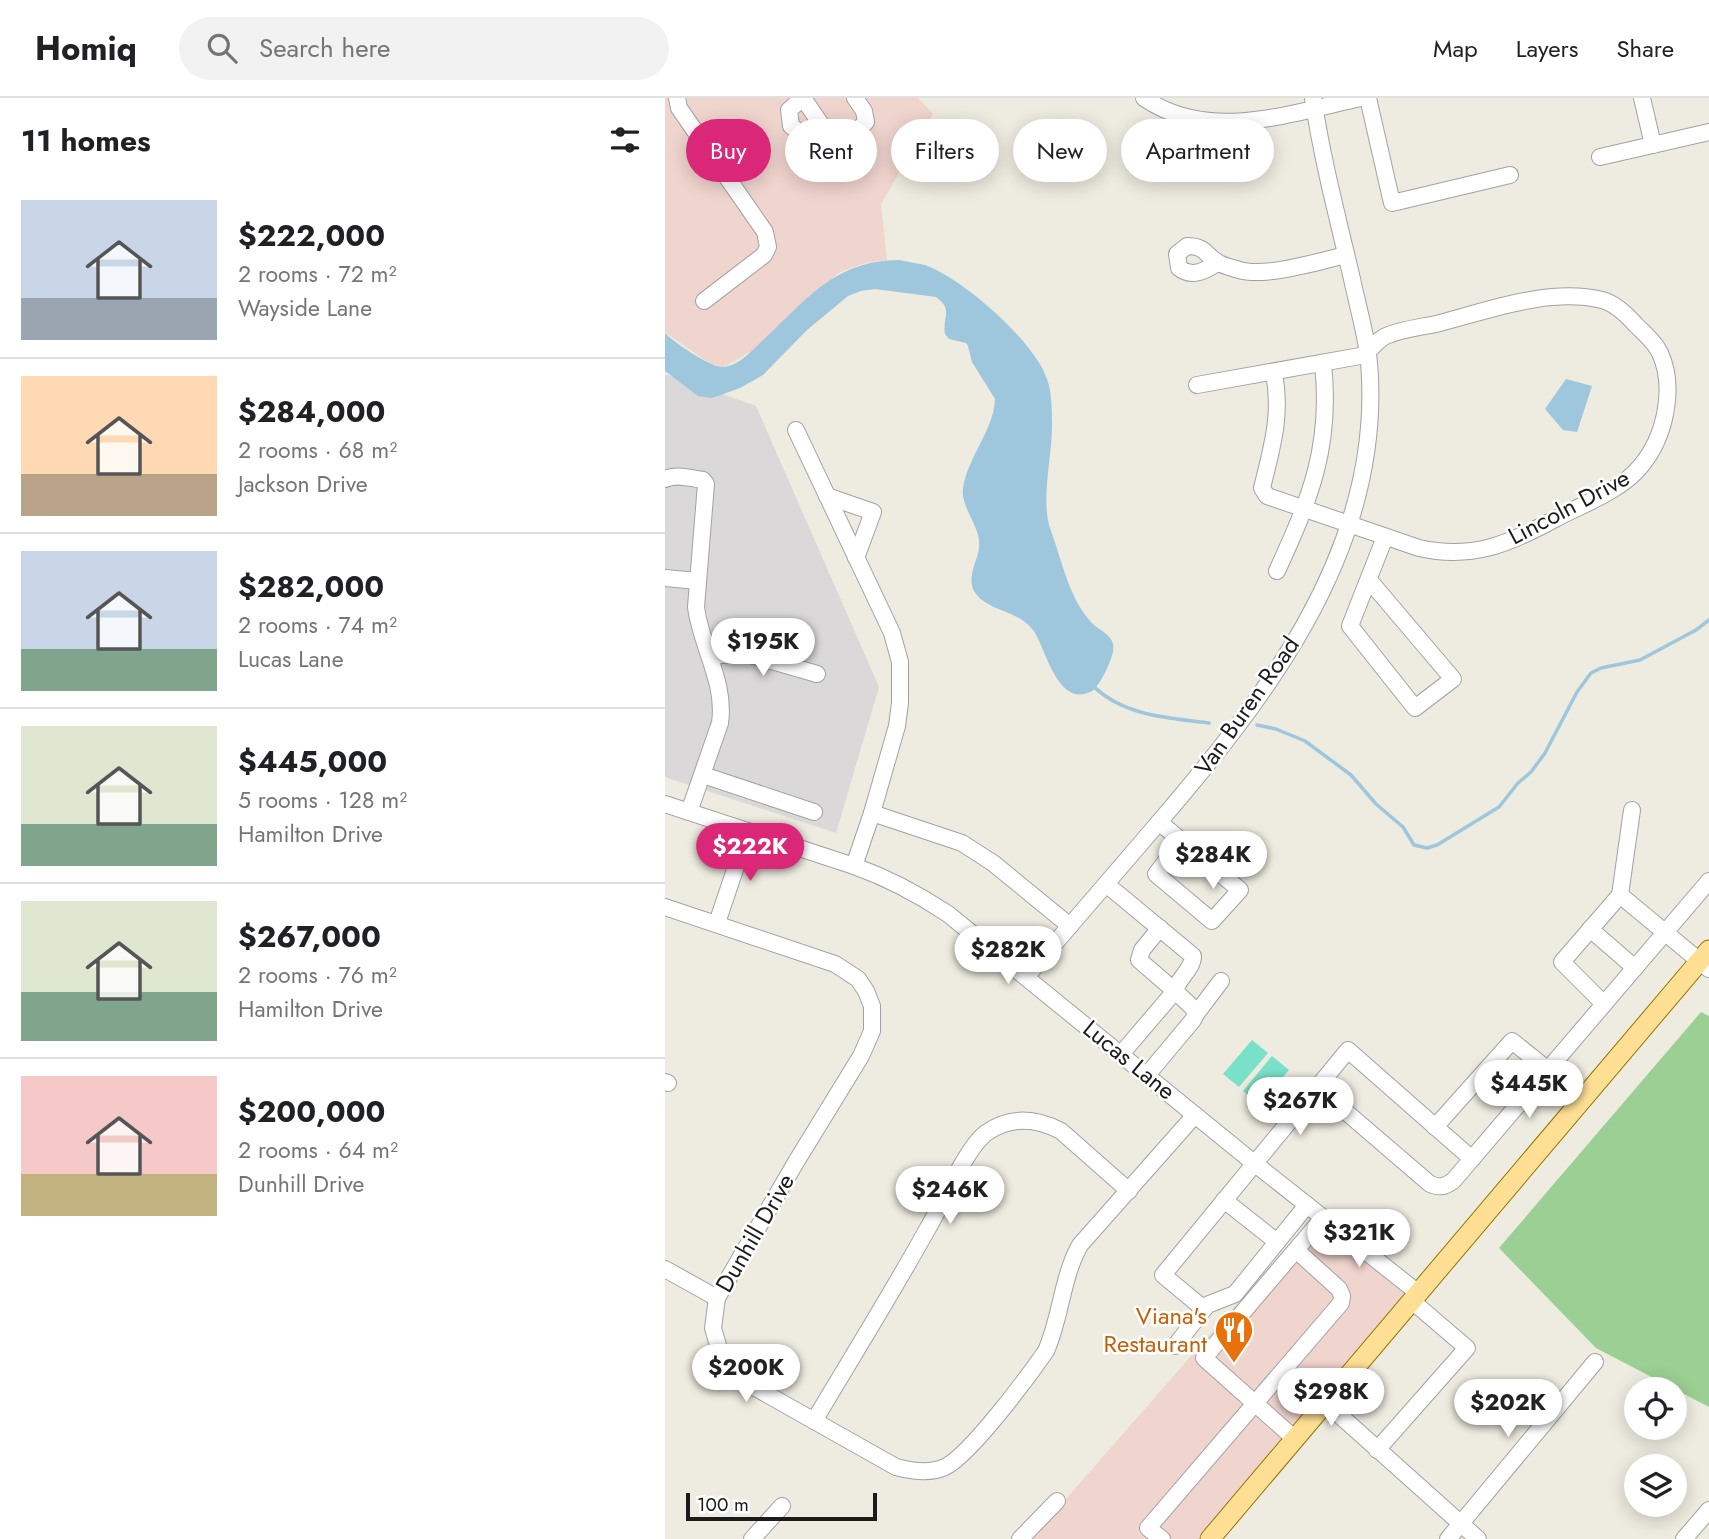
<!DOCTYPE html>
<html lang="en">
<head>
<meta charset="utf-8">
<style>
  :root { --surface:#fff; --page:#f2f2f2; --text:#202124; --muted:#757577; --line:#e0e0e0; --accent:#db2777 }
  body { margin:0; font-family:Jost,sans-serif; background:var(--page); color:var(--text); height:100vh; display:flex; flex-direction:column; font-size:26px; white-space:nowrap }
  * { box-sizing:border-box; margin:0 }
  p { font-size:23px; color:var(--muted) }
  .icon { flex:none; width:38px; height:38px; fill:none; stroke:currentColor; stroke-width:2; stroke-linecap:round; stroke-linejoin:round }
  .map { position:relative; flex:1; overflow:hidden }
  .panel { display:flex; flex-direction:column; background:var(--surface); width:665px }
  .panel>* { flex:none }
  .banner { position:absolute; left:21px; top:21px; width:665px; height:63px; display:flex; gap:14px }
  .fabs { position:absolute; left:959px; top:1279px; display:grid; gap:14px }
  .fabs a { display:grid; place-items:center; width:63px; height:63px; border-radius:50%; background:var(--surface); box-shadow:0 4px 18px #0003; font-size:35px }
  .scale { position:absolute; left:21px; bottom:18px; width:191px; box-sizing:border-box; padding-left:7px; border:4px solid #1b1b1b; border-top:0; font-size:19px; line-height:24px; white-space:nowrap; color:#1b1b1b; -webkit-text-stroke:5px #fff; paint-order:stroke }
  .price { position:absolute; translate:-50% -60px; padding:0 16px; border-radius:24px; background:#fff; color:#222; font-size:23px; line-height:46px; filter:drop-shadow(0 2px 4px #0008) }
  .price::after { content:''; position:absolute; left:50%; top:42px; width:21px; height:16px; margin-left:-10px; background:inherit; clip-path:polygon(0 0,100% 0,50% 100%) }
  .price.active { background:var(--accent); color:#fff }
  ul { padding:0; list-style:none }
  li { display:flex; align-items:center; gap:21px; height:175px; padding:0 21px }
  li+li { border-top:2px solid var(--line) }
  li span { display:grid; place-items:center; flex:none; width:196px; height:140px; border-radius:0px; color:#555 }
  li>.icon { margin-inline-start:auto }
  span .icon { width:84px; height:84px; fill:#fffc; stroke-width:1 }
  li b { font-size:30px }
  h2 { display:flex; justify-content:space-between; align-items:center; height:84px; padding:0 21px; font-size:30px }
  .chip { padding:0 24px; border-radius:32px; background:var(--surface); box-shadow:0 4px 18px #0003; font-size:24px; line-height:63px }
  .chip.active { background:var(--accent); color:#fff }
  header { display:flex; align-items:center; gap:42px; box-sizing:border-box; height:98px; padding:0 35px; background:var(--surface); border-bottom:2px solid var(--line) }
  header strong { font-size:33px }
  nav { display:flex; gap:38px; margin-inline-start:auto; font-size:24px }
  .search { width:490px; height:63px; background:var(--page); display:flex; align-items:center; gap:18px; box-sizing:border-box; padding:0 24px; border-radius:38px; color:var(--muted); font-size:26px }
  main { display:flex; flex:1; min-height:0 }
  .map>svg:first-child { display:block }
</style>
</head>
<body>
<header>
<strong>Homiq</strong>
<div class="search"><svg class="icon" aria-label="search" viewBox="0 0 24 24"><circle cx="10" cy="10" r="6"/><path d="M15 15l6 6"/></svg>Search here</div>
<nav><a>Map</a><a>Layers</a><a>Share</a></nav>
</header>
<main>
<section class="panel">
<h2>11 homes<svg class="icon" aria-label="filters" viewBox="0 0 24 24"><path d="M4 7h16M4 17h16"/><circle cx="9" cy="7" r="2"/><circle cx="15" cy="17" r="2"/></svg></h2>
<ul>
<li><span style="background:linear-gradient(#c9d6e8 70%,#9aa5b1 0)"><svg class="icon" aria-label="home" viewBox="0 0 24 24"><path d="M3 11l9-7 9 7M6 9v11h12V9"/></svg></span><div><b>$222,000</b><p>2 rooms · 72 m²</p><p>Wayside Lane</p></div></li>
<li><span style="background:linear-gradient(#ffd9b3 70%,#b9a48a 0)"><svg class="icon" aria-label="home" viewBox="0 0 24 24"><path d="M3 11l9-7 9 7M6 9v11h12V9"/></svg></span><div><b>$284,000</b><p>2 rooms · 68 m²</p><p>Jackson Drive</p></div></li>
<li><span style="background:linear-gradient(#c9d6e8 70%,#7fa58c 0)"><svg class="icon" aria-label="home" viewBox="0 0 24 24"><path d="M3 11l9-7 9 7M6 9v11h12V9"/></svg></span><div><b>$282,000</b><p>2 rooms · 74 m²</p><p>Lucas Lane</p></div></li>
<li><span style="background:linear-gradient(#dfe7d0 70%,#7fa58c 0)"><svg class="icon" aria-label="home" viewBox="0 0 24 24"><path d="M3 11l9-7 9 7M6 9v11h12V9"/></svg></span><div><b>$445,000</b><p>5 rooms · 128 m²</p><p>Hamilton Drive</p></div></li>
<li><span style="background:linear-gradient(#dfe7d0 65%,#7fa58c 0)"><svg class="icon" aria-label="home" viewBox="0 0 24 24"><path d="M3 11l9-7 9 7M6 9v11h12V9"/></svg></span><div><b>$267,000</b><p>2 rooms · 76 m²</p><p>Hamilton Drive</p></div></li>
<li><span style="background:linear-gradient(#f6c9c9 70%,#c2b280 0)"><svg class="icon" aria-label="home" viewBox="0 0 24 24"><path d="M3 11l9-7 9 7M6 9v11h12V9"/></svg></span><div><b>$200,000</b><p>2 rooms · 64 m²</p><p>Dunhill Drive</p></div></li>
</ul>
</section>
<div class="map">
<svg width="1044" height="1441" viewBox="0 0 1044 1441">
  <rect width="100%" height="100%" fill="#eeebe0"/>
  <!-- residential -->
  <path fill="#dad8d8" d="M0,276L91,308L214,589L171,735L0,679Z"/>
  <!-- commercial -->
  <g fill="#f0d4ce">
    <path d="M0,0H253L268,16L216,106L222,162L200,165L173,175L88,252L59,269L44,265L0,234Z"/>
    <path d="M652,1114L752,1194L545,1441H366Z"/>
  </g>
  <!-- forest -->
  <path fill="#9ccf93" d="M1036,914L1044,918V1309L931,1250L834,1150Z"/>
  <!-- pitch -->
  <g fill="#79e1c7">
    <path d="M587,942L603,955L574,989L558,976Z"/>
    <path d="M607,958L624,972L594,1007L578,993Z"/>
  </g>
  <!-- water -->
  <g fill="#9ec7de">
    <path d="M234,162C242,164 252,165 260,167C298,181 364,239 380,276C387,291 387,311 387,328C387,360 375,404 386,433C397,463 404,500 426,524C433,532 446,536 448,546C451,556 435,588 427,593C392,612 381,549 368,532C353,512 325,514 311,496C300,482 312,465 314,450C317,429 295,410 298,390C303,358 329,332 330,301L307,264L303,248L301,245L284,241L280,236C277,218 289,212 271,199L210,191L196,193L183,198L142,232L98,277L75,290L47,300L33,298L0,273V235C10,245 47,271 60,269C73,267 86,254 95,245C141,203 167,163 234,162Z"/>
    <path d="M901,281L927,288L912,334L898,332L880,311Z"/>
  </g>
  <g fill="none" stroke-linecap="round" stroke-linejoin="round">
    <!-- stream -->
    <g stroke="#9ec7de" stroke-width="3.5">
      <path d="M428,588C459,618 503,620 544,625"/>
      <path d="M592,627L611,631L640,643L686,677L711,706L738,729L749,747L762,750L772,747L834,709L853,685L866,674L880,655L912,594L926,575L936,570L975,562L1031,532L1044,522"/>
    </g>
    <!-- minor casing -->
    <g stroke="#a2a2a2" stroke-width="18">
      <g id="minor">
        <path d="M12,0L14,10L100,134L103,149L99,157L39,203"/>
        <path d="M138,0L162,35L185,39L201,24L199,13L190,0"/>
        <path d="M138,0L124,12L126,28L140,38L151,37L160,32"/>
        <path d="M479,0C544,45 626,15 696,0"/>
        <path d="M703,0L727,105L845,77"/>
        <path d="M977,0L988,47"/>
        <path d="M935,59L1044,34"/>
        <path d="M552,165C540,173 527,180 514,170L512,156L522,148C542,148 540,158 554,165C559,168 568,170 574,172C601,180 654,163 681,157"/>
        <path d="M532,287L695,258C705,254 710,244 719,239C732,232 757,229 771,226C822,213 884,189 937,202C950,205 962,217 971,227C979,235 990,244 995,255C1011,290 1000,340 975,369C954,394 918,406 890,421C844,446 807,462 754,450L602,398L597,390C607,349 617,317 609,275"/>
        <path d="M131,332L227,535L235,564V605L232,628L207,715L189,768"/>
        <path d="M0,381C11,376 26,380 38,382L41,386L31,509C36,549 61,584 55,625L24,714"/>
        <path d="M162,398L208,414L191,460"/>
        <path d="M612,473C645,401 667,348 658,266"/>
        <path d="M0,480L32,483"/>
        <path d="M704,482L788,581L750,610L685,528L720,439"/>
        <path d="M45,558L79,555L152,576"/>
        <path d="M38,677L149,714"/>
        <path d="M0,706L189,768C223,780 253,796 283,816L589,1065L752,1194"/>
        <path d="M207,715L297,745L328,765L405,828"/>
        <path d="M494,724L575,792L547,823L491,776L517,743"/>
        <path d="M441,786L528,858C528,871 513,880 510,893L528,910L531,916L528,922L482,977"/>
        <path d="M955,797L1044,871"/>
        <path d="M0,809L170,866L193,881L201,893L207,908V933L196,958L131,1064L52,1200L48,1230L57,1261L67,1273L89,1289L231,1369C246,1373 265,1376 280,1369C305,1357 363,1279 381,1253C396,1219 397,1179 415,1147L530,1017"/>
        <path d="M52,825L83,733"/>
        <path d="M925,831L970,870"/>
        <path d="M361,879C404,829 446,780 489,730C598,603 713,458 705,280C704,246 694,214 687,181C673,121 657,61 648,0"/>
        <path d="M939,906L897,864L955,797L967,712"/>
        <path d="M531,916L556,883"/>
        <path d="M457,955L510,893L474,862L477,852L495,830"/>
        <path d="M0,984L3,985"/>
        <path d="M652,989L765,1086C775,1090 779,1089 788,1083L1044,783"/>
        <path d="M770,1029L847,943L883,972"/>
        <path d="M559,1102L612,1144"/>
        <path d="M0,1171L52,1200"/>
        <path d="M539,1211L498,1177L683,952L807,1061"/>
        <path d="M510,1248L542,1207L570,1196L642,1107"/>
        <path d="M661,1305L813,1441"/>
        <path d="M149,1323C187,1259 227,1195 263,1130C277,1107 301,1050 321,1035C345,1018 371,1020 396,1033L464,1093"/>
        <path d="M630,1341L539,1260L658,1120"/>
        <path d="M712,1352L802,1250L747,1203"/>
        <path d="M87,1441L117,1408"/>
        <path d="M355,1441L392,1403"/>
        <path d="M497,1441L483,1430L676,1205L677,1198L674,1191L631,1152"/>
        <path d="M783,1441L930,1264"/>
        <path d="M1019,1441L1044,1412"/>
      </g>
    </g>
    <!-- major casing -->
    <g stroke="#937600" stroke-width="21">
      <path id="major" d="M545,1441L1044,852"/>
    </g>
    <!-- minor -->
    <use href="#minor" stroke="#fff" stroke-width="16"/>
    <!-- major -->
    <use href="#major" stroke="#ffdf94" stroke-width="19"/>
  </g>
  <!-- icons -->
  <defs>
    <g id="restaurant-pin" transform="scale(2.0125)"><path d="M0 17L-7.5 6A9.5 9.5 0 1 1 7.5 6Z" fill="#e8710a" stroke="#fff"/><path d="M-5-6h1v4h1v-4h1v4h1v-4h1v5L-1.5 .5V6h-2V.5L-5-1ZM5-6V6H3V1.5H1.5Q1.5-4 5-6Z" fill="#fff"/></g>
  </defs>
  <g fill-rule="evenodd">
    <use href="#restaurant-pin" x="569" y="1232"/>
  </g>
  <g text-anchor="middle" stroke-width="5" stroke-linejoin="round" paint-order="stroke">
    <!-- street labels -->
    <g font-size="24" fill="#1b1b1b" stroke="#fff">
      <text transform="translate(904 409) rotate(-28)" y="8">Lincoln Drive</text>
      <text transform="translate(582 608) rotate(-55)" y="8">Van Buren Road</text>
      <text transform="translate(464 962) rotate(39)" y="8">Lucas Lane</text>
      <text transform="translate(90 1135) rotate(-60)" y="8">Dunhill Drive</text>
    </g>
    <!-- food labels -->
    <g font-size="24" fill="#c56008" stroke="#fff" text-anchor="end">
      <text x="542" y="1226">Viana's<tspan x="542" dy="28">Restaurant</tspan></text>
    </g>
  </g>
</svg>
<div class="fabs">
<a><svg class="icon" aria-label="locate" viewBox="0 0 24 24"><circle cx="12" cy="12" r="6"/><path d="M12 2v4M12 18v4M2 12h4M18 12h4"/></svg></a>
<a><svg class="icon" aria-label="layers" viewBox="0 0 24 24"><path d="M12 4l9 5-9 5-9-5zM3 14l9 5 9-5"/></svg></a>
</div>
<div class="scale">100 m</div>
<b class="price" style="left:98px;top:580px">$195K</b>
<b class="price active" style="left:85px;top:785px">$222K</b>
<b class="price" style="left:548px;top:793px">$284K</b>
<b class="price" style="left:343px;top:888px">$282K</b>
<b class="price" style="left:864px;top:1022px">$445K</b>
<b class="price" style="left:635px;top:1039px">$267K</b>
<b class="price" style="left:285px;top:1128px">$246K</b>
<b class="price" style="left:694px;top:1171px">$321K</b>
<b class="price" style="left:81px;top:1306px">$200K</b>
<b class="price" style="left:666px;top:1330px">$298K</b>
<b class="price" style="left:843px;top:1341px">$202K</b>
<div class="banner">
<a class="chip active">Buy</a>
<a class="chip">Rent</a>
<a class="chip">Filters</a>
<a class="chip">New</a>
<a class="chip">Apartment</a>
</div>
</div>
</main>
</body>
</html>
